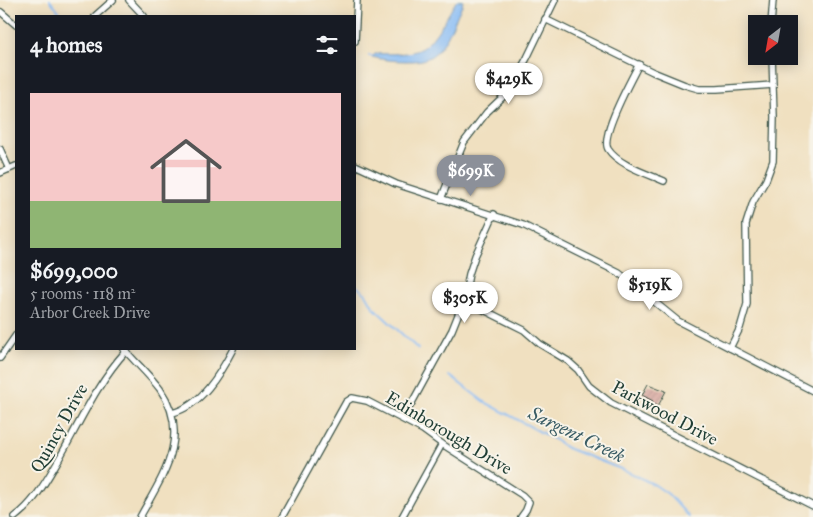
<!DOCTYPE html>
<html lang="en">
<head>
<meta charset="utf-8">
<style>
  :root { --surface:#171b24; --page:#242831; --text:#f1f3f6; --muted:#9ea1a6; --accent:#8c9099 }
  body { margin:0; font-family:"IM FELL Great Primer",serif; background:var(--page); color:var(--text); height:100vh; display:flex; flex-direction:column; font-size:19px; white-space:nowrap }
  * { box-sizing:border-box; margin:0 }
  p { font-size:16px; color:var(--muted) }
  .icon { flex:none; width:28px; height:28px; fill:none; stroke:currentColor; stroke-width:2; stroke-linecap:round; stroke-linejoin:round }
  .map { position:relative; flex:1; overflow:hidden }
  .drawer { position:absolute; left:15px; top:15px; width:341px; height:335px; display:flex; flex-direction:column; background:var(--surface); border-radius:0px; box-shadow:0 2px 12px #0003 }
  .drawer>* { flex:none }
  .needle { width:32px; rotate:211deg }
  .buttons { position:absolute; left:748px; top:15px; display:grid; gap:10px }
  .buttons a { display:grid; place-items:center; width:50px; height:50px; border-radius:0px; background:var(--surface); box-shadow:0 2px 12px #0003; font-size:25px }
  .price { position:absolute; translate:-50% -42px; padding:0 11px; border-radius:18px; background:#fff; color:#222; font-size:16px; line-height:32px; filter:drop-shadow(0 1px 2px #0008) }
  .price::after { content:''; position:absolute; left:50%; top:30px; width:15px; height:11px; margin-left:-8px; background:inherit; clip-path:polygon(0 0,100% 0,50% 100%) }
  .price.active { background:var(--accent); color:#fff }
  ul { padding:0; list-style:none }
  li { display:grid; align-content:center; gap:10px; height:265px; padding:0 15px }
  li span { display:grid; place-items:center; height:155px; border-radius:0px; color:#555 }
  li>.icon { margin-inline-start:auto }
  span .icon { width:90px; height:90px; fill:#fffc; stroke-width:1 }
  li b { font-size:21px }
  h2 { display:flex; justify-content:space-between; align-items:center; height:60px; padding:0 15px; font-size:21px }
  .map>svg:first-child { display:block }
</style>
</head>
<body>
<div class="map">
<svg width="813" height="517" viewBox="0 0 813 517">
  <defs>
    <pattern id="building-hatch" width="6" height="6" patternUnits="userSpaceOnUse" patternTransform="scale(1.25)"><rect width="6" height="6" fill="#d6a19a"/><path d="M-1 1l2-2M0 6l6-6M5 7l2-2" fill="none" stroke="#ad847e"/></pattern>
  </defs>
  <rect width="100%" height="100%" fill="#f7f3e8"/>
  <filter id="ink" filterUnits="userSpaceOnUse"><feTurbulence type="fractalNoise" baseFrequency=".02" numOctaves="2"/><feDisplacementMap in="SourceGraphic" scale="10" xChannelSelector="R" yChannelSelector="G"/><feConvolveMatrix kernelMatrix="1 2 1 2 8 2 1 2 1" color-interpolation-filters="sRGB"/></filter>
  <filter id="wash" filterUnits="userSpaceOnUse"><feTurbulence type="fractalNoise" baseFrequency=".0096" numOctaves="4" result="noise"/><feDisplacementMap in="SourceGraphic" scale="20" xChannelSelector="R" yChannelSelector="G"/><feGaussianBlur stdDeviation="1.12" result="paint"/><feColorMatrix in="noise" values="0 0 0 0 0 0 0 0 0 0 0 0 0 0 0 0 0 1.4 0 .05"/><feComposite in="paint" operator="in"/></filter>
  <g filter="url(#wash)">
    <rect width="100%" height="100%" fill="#f0e0c0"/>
    <!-- water -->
    <path fill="#87bbf5" stroke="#537c94" d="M457,0L463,1L462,6C452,23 445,55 422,60C417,61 412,61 407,61C395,61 383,60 372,57L375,54C389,53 409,56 422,48C436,39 448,14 457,0Z"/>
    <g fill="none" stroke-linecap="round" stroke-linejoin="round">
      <!-- stream -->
      <g stroke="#87bbf5" stroke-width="2">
        <path d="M50,0L62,16"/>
        <path d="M369,56H372"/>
        <path d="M355,285L366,294L374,308L418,349"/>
        <path d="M450,376L483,401L555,440L567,448L626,471L655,485L668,494L689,517"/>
      </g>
    </g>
    <g id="blocks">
      <!-- building -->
      <path fill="url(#building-hatch)" d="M648,384L666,391L658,406L652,403L653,401L642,395Z"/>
    </g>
  </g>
  <g filter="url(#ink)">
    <use href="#blocks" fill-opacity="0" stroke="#3e5549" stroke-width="1"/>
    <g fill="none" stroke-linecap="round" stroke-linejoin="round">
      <!-- minor casing -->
      <g stroke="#3e5549" stroke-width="8">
        <g id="minor">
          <path d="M129,0L144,16"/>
          <path d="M1,12L16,25"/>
          <path d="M95,16L113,0"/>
          <path d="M545,19L653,72L685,85L699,89H717L773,85"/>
          <path d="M771,24L773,0"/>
          <path d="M355,41L357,0"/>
          <path d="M639,64C631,80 600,135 608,149C618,165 648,174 664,181"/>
          <path d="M0,149L9,169"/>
          <path d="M355,165L396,184L523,225L619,273L678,321L813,391"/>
          <path d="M0,173L16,166"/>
          <path d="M441,199L464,142L487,112L508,92L527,58L555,0"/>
          <path d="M464,300L524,330L540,344L568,361L578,370L589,386L611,403L813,506"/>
          <path d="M730,348L740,328L747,304L746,224L753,202L766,180L773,161L774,117L772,56"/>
          <path d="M124,349C136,363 149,375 160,389C192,436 163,475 140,517"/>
          <path d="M0,358L16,335"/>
          <path d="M172,413C201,406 220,374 233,349"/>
          <path d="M403,419L452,330L464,300L469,274L475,256L494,214"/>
          <path d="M15,517C35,502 46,481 59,459C80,422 97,383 126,351"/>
          <path d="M282,517L346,402L352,398L367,401L423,430L442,444L522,495L529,502L526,510L521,517"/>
          <path d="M402,517L442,444"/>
        </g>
      </g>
      <!-- minor -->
      <use href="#minor" stroke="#fff" stroke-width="5.5"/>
    </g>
  </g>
  <g text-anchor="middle" stroke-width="4" stroke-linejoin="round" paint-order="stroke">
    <!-- street labels -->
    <g font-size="18" fill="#1f3d34" stroke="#f7f3e8">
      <text transform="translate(665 413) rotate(28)" y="6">Parkwood Drive</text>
      <text transform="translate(59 428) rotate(-61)" y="6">Quincy Drive</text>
      <text transform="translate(449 433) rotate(31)" y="6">Edinborough Drive</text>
    </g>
    <!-- water labels -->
    <g font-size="19" font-style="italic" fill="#395c64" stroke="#f7f3e8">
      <text transform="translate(577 434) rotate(26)" y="7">Sargent Creek</text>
    </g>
  </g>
</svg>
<div class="buttons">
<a><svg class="needle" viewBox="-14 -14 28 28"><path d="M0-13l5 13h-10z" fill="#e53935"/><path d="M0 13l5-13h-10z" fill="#9ea1a6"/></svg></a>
</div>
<b class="price" style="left:509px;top:105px">$429K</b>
<b class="price active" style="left:471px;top:197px">$699K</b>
<b class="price" style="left:650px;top:311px">$519K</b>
<b class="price" style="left:465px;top:324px">$305K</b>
<section class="drawer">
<h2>4 homes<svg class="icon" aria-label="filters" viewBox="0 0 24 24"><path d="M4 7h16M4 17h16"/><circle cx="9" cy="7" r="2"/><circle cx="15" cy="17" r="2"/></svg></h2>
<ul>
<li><span style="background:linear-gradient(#f6c9c9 70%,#8fb573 0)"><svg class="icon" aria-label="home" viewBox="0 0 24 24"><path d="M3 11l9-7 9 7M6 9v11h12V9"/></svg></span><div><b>$699,000</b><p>5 rooms · 118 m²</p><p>Arbor Creek Drive</p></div></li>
</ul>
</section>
</div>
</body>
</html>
